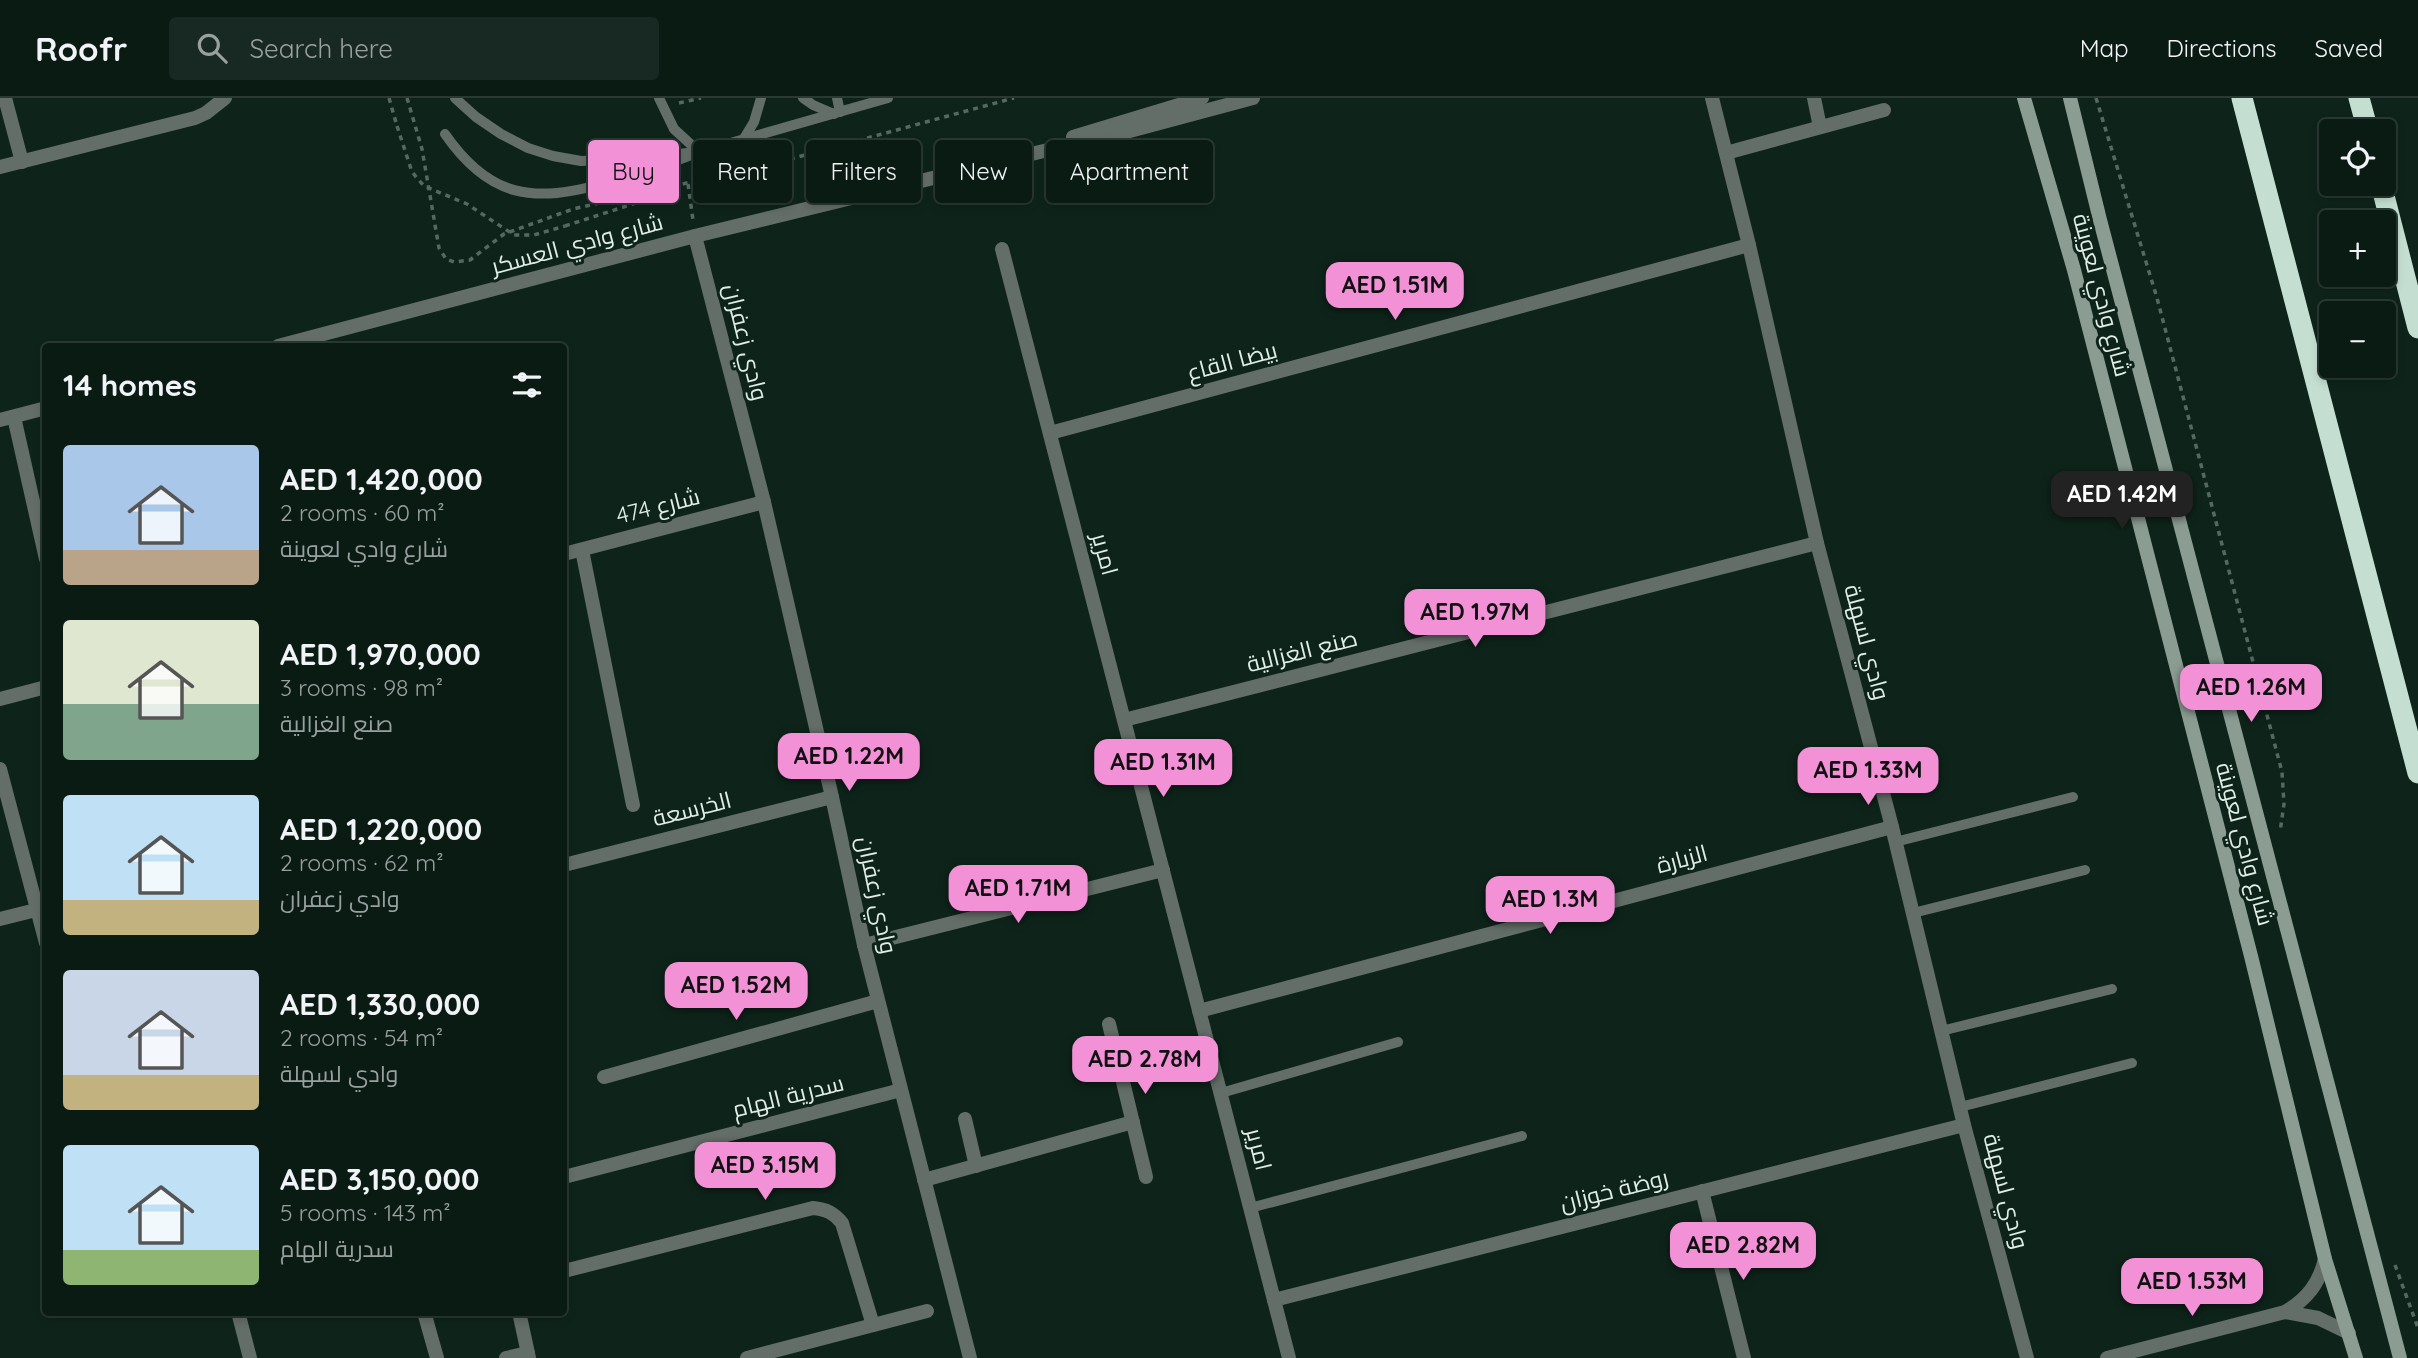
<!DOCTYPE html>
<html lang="en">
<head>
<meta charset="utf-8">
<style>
  :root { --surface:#0a1b14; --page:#182822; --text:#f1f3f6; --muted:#99a1a0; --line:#2a3934; --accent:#f391d6 }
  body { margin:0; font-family:Quicksand,Cairo,sans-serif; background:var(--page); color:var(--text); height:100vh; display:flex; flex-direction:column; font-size:26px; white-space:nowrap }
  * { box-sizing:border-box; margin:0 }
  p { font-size:23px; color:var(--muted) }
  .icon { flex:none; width:38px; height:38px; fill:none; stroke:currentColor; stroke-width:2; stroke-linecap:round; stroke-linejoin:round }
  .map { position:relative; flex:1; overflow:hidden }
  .details { position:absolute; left:42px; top:245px; width:525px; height:973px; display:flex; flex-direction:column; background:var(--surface); border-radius:7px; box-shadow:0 4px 10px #0003,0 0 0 2px var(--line) }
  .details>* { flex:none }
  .guide { position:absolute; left:588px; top:42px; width:665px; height:63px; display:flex; gap:14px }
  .controls { position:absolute; left:2319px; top:21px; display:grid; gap:14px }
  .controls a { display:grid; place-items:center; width:77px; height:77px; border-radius:7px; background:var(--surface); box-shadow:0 4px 10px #0003,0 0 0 2px var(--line); font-size:35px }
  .price { position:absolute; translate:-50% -60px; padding:0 16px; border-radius:14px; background:var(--accent); color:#111; font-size:23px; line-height:46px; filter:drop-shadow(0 2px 4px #0008) }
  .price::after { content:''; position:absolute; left:50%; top:42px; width:21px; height:16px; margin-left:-10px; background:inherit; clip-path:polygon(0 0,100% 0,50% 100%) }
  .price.current { background:#222; color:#fff }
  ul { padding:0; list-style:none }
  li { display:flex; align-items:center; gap:21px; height:175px; padding:0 21px }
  li span { display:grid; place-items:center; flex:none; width:196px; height:140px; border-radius:7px; color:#555 }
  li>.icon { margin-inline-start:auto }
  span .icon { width:84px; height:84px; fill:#fffc; stroke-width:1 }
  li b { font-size:30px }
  h2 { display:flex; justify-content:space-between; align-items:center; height:84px; padding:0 21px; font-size:30px }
  .tag { padding:0 24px; border-radius:7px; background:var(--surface); box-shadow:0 4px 10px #0003,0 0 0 2px var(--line); font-size:24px; line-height:63px }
  .tag.current { background:var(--accent); color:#111 }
  header { display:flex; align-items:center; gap:42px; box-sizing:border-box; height:98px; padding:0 35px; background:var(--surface); border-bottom:2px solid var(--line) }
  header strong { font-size:33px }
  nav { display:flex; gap:38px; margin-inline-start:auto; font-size:24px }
  .search { width:490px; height:63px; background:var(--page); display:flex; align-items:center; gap:18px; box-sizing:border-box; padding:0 24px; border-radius:7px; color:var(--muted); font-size:26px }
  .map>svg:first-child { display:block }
</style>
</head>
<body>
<header>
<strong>Roofr</strong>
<div class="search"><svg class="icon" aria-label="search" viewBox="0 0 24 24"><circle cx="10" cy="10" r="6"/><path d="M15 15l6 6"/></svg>Search here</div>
<nav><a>Map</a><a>Directions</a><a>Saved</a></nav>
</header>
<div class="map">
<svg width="2418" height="1260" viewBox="0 0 2418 1260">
  <rect width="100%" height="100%" fill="#0e241b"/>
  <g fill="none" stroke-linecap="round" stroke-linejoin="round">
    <!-- path -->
    <g stroke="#566961" stroke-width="3.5" stroke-dasharray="5 5" stroke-linecap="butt">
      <path d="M389,0L397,28"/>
      <path d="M407,0L422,51L439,150L446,161L454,164L470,162L504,136L573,111L783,63L1014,0"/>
      <path d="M2096,0L2157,200L2282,674L2284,706L2280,734"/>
      <path d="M679,5L701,0"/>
      <path d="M688,86L693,122"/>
      <path d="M565,128L639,104L650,99L655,93"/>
      <path d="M2395,1167L2418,1230"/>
    </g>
    <!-- lane -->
    <g stroke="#646e69" stroke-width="10">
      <path d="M455,0L476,19L501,36L528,50L553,58L581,63L611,62L699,54L888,0"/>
      <path d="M803,0L813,7L834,16"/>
      <path d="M837,0L840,14"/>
      <path d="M445,36C490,101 534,105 606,85C638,77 668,66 699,54L674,31L659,0"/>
      <path d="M743,42L754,24L761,0"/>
      <path d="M1895,744L2073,699"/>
      <path d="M1913,815L2085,772"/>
      <path d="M1941,933L2112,891"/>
      <path d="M1221,995L1398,944"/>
      <path d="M1960,1009L2132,965"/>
      <path d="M1250,1110L1522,1038"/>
    </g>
    <!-- street -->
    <g stroke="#646e69" stroke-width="14">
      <path d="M5,0L22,64"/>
      <path d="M1712,0L1749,147L1817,445L1892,729L1964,1027L2027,1260"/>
      <path d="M1814,0L1820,29"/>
      <path d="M1073,39L1202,0"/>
      <path d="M1726,55L1884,12"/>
      <path d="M0,69L195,20L206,15L225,0"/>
      <path d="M695,138L764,404L832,699L864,847L970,1260"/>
      <path d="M1002,151L1289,1260"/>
      <path d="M278,248L695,138L1052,51L1070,49L1253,0"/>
      <path d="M14,319L46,461"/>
      <path d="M0,322L46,310"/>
      <path d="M1050,335L1749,147"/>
      <path d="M582,452L633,707"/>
      <path d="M564,456L764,404"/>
      <path d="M0,601L46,589"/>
      <path d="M1124,622L1817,445"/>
      <path d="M0,671L46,845"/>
      <path d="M564,767L832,699"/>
      <path d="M0,821L44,810"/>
      <path d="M864,847L1163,772"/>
      <path d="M1199,913L1892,729"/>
      <path d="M1109,926L1146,1079"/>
      <path d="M604,979L878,903"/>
      <path d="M965,1021L976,1068"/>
      <path d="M564,1079L901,992"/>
      <path d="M924,1082L1133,1024"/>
      <path d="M1702,1093L1744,1260"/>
      <path d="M564,1173L813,1110C826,1111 834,1115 842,1125L873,1227"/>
      <path d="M1274,1202L1964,1027"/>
      <path d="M238,1214L250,1260"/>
      <path d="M424,1214L437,1260"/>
      <path d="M519,1214L529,1260"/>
      <path d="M2285,1214L2318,1220L2349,1235"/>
      <path d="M506,1260L528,1255"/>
      <path d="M747,1260L927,1213"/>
      <path d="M2107,1260L2285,1214C2307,1201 2319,1186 2325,1161"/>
    </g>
    <!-- secondary -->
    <g stroke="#8b9c93" stroke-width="14">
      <path d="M2024,0L2074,172L2251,858L2325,1161L2356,1260"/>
      <path d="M2070,0L2100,122L2400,1260"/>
    </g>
    <!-- highway -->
    <g stroke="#c4dfd2" stroke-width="21">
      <path d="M2242,0L2418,675"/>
      <path d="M2359,0L2368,33"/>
      <path d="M2381,86L2418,230"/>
    </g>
    <!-- path-bridge -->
    <path stroke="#566961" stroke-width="3.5" stroke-dasharray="5 5" stroke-linecap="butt" d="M397,28L412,74L424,88L467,106L514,137H534L565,128"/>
  </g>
  <g text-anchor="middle" stroke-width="6" stroke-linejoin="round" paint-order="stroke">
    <!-- street labels -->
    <g font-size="23" fill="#e1eee7" stroke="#0e241b">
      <text transform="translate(577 146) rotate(-15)" y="8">شارع وادي العسكر</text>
      <text transform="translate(2102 197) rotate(75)" y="8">شارع وادي لعوينة</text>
      <text transform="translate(746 244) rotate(76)" y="8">وادي زعفران</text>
      <text transform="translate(1232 263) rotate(-15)" y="8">بيضا القاع</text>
      <text transform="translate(658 408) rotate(-14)" y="8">شارع 474</text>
      <text transform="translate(1105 456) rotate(75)" y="8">امرير</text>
      <text transform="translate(1867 544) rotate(75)" y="8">وادي لسهلة</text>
      <text transform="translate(1302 553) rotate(-14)" y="8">صنع الغزالية</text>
      <text transform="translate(692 711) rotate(-14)" y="8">الخرسعة</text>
      <text transform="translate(2245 746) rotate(75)" y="8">شارع وادي لعوينة</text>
      <text transform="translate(1682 761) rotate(-15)" y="8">الزبارة</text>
      <text transform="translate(877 797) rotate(78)" y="8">وادي زعفران</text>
      <text transform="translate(788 998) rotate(-14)" y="8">سدرية الهام</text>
      <text transform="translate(1259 1051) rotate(76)" y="8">امرير</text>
      <text transform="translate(1614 1092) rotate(-14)" y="8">روضة خوزان</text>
      <text transform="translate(2006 1093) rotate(75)" y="8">وادي لسهلة</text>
    </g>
  </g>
</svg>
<div class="controls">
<a><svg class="icon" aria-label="locate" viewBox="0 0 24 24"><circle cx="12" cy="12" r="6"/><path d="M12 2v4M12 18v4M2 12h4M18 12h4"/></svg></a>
<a>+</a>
<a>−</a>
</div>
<b class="price" style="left:1395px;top:224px">AED 1.51M</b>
<b class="price current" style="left:2122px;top:433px">AED 1.42M</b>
<b class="price" style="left:1475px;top:551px">AED 1.97M</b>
<b class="price" style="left:2251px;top:626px">AED 1.26M</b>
<b class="price" style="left:849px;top:695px">AED 1.22M</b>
<b class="price" style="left:1163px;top:701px">AED 1.31M</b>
<b class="price" style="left:1868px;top:709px">AED 1.33M</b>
<b class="price" style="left:1018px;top:827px">AED 1.71M</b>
<b class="price" style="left:1550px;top:838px">AED 1.3M</b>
<b class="price" style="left:736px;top:924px">AED 1.52M</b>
<b class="price" style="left:1145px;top:998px">AED 2.78M</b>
<b class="price" style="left:765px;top:1104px">AED 3.15M</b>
<b class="price" style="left:1743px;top:1184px">AED 2.82M</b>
<b class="price" style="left:2192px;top:1220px">AED 1.53M</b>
<div class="guide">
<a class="tag current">Buy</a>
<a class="tag">Rent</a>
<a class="tag">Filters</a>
<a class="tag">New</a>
<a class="tag">Apartment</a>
</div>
<section class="details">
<h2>14 homes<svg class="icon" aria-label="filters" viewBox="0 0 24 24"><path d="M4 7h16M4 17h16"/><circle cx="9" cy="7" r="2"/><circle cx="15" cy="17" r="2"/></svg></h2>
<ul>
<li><span style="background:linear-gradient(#a9c7e8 75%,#b9a48a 0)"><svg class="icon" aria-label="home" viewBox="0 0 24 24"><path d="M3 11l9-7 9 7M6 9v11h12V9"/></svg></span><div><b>AED 1,420,000</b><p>2 rooms · 60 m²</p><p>شارع وادي لعوينة</p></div></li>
<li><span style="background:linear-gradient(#dfe7d0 60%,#7fa58c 0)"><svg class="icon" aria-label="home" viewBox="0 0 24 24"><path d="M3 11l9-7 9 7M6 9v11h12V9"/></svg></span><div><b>AED 1,970,000</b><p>3 rooms · 98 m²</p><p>صنع الغزالية</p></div></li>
<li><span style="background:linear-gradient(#bfe0f5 75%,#c2b280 0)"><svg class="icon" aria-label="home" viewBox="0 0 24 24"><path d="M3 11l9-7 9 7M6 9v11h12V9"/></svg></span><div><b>AED 1,220,000</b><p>2 rooms · 62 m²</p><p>وادي زعفران</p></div></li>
<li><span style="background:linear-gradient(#c9d6e8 75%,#c2b280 0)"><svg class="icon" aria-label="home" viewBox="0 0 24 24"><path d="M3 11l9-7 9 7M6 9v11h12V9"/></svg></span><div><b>AED 1,330,000</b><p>2 rooms · 54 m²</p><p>وادي لسهلة</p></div></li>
<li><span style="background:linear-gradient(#bfe0f5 75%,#8fb573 0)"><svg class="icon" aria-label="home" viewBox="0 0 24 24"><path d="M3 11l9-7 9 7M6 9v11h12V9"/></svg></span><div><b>AED 3,150,000</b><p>5 rooms · 143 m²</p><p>سدرية الهام</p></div></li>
</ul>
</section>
</div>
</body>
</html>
